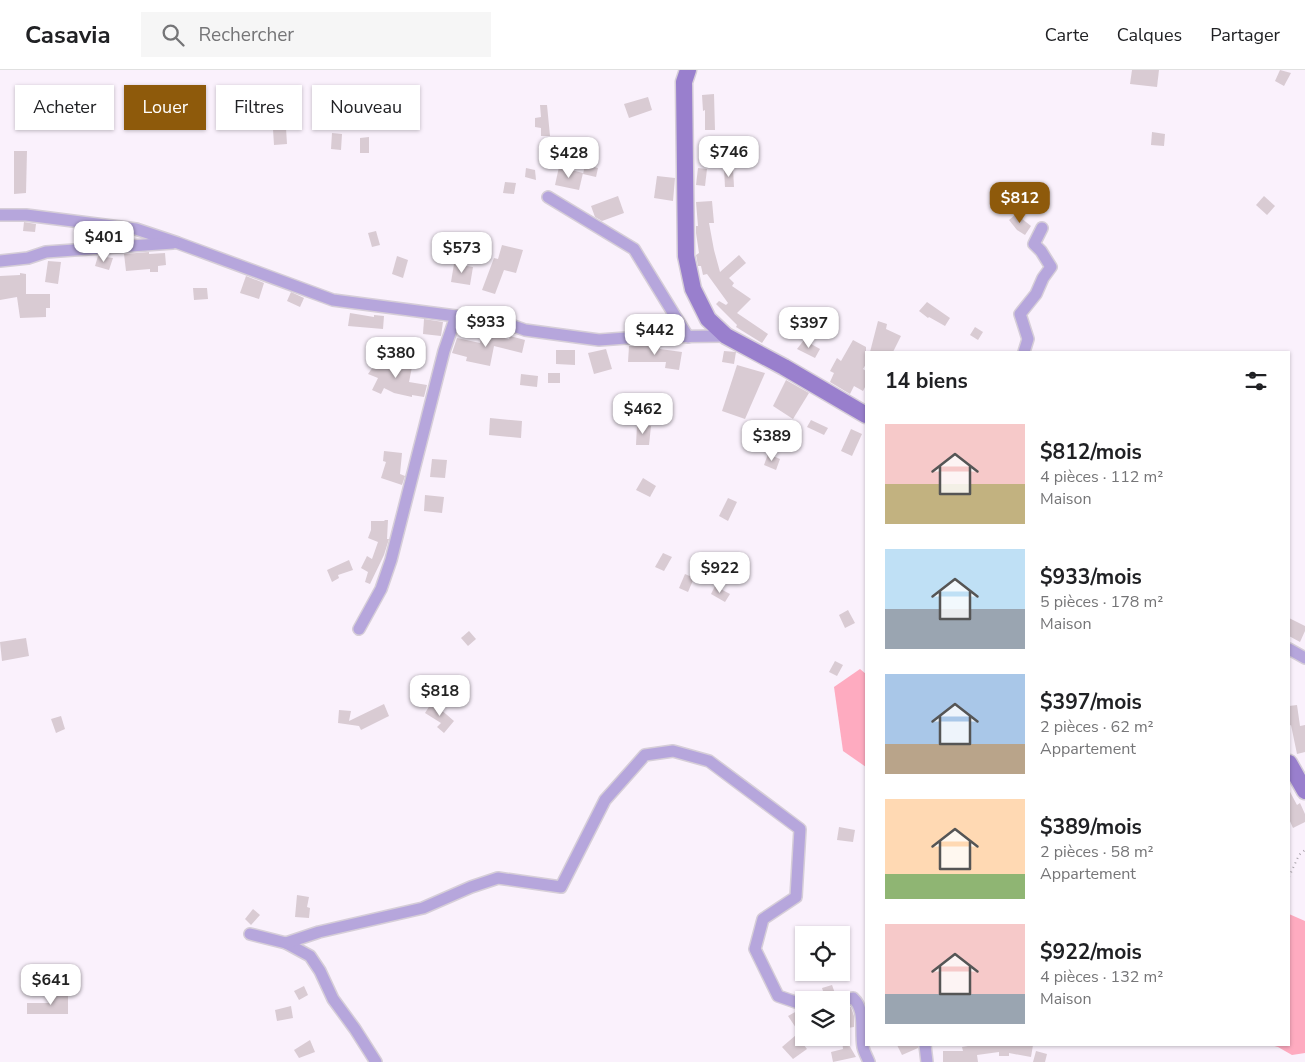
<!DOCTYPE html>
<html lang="fr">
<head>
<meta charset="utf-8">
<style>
  :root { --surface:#fff; --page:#f6f6f6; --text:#202124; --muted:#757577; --line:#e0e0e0; --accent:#8e5a0b }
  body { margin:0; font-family:"Nunito Sans",sans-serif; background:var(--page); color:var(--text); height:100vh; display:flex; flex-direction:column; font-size:19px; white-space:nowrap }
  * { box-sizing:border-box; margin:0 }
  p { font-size:16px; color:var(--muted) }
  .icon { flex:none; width:28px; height:28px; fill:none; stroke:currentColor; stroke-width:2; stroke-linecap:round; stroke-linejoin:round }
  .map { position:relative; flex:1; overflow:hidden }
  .details { position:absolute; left:865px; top:281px; width:425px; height:695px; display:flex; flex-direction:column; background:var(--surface); border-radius:0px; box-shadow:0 1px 4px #0004 }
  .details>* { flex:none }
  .hud { position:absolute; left:15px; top:15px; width:475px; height:45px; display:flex; gap:10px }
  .tools { position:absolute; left:795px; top:856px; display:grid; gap:10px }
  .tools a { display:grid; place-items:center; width:55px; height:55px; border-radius:0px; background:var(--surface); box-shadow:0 1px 4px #0004; font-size:25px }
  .price { position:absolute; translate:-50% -42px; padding:0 11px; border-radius:10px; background:#fff; color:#222; font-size:16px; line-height:32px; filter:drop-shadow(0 1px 2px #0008) }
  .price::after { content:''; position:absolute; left:50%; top:30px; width:15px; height:11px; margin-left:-8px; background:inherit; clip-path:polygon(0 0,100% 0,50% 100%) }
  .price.current { background:var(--accent); color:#fff }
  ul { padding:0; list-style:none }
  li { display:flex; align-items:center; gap:15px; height:125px; padding:0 20px }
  li span { display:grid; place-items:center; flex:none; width:140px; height:100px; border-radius:0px; color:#555 }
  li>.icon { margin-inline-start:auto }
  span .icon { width:60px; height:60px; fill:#fffc; stroke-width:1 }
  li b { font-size:21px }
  h2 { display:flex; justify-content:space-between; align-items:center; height:60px; padding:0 20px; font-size:21px }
  .pill { padding:0 18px; border-radius:0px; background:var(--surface); box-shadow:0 1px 4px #0004; font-size:18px; line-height:45px }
  .pill.current { background:var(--accent); color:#fff }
  header { display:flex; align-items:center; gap:30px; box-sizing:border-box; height:70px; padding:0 25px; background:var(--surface); border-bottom:1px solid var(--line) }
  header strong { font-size:24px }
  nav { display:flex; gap:28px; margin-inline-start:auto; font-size:18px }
  .search { width:350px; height:45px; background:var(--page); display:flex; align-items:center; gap:12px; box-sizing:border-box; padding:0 18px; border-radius:0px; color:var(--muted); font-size:19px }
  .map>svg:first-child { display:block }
</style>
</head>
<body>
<header>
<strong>Casavia</strong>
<div class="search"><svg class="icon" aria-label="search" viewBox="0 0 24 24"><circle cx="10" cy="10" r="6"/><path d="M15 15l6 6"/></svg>Rechercher</div>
<nav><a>Carte</a><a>Calques</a><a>Partager</a></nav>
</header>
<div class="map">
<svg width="1305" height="992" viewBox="0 0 1305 992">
  <rect width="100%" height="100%" fill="#faf1fc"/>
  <!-- green -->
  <g fill="#feabc0">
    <path d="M860,599L866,604V697L843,681L834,617Z"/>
    <path d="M1289,844L1305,851V983L1292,985L1278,977L1271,975H1289Z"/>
  </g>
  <!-- building -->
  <g fill="#d9cbd3">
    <path d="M1132,0H1159L1157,17L1130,14Z"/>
    <path d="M1280,0L1291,3L1284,16L1275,11Z"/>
    <path d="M714,24L715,60H705V40L703,41L702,25Z"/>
    <path d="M648,27L652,40L629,48L624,34Z"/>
    <path d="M540,35H547L550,66H541V58L535,57V48L541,47Z"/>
    <path d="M286,58L287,74L274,75L273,59Z"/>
    <path d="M1152,62L1165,64L1164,76L1151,75Z"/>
    <path d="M332,63L342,64L341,80L331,79Z"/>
    <path d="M369,67V83H360V68Z"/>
    <path d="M702,76L712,77L711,90L701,89Z"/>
    <path d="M14,81H27L26,123L14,124Z"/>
    <path d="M585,95L598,98L596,107L583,104Z"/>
    <path d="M559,97L583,103L579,120L555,115Z"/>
    <path d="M526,98L535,100L536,110L525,107Z"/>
    <path d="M698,98L707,99L705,116L696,115Z"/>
    <path d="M724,98H733L734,117H725Z"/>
    <path d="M657,106L675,108L673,131L654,128Z"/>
    <path d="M505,112L516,113L514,124L503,123Z"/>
    <path d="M618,126L624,143L602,151L595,147L591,136Z"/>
    <path d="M1264,126L1275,136L1267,145L1256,135Z"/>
    <path d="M712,131L714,153H709L714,180L720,202L739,185L746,193L729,208L734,213L732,216L751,229L737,243L768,264L762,273L736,257L737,255L716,234L719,231L726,235L728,233L707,204L703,205L701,196H698L696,185L699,183L696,163V156H698L696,132Z"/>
    <path d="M1016,144L1031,156L1025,165L1017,160L1009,150Z"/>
    <path d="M24,152L36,154L35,162L23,161Z"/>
    <path d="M376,161L380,175L372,177L368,163Z"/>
    <path d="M502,175L523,180L516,203L504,200L495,224L482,220L494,188L498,189Z"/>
    <path d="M149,182V184L165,183L166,195L158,196V202H150V199L126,201L124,184Z"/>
    <path d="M98,186L113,188L109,200L95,196Z"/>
    <path d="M397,186L408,190L403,208L392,204Z"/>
    <path d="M48,191L61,192L58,214L45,212Z"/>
    <path d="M454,194L473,197L470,215L451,212Z"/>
    <path d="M20,203L26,204V224H50V238H46V247L20,248L17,227L0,230V206L20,205Z"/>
    <path d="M246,206L264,213L259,229L240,223Z"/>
    <path d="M193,218H207L208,229L194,230Z"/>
    <path d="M291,222L304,228L300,237L287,231Z"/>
    <path d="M927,232L950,248L945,256L929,247L928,248L919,241Z"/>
    <path d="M350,243L374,247V245L384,246L383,259L348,256Z"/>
    <path d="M424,249L443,252L441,266L423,264Z"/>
    <path d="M878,251L887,254L886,259L901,266L893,282H870Z"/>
    <path d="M975,257L983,262L978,270L970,265Z"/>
    <path d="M482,263L509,269L510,266L525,270L522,283L494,276L490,296L466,291L467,287L452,283L457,268L480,273Z"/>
    <path d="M804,270L820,279L815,288L797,279Z"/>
    <path d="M853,270L866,277V294L863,299L866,301V315L863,321L854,316L850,324L830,312L834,303L830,301L837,288L841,291Z"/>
    <path d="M629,276H660V279L682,282L679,300L665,298L666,292H628Z"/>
    <path d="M606,279L612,299L594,304L588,283Z"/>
    <path d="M556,280H575V295L556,294Z"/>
    <path d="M724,281L736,282L734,294L722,292Z"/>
    <path d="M380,287L399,299L401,290L413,292L409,312L427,315L424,327L412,325V327L394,323L384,318L381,324L372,320L378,308L368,304Z"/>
    <path d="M737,295L765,303L745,349L722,341Z"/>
    <rect x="548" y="303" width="12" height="10"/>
    <path d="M521,304L538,306L537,317L520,315Z"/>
    <path d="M786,310L809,323L793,349L773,336Z"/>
    <path d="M490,348L522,351L521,368L489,365Z"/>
    <path d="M811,350L828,358L824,365L807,357Z"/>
    <path d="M637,355L651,356L649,375H636Z"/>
    <path d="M851,359L862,364L852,386L841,381Z"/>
    <path d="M384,381L402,383L400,404L405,406L402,415L381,408L386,392L383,391Z"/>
    <path d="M768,384L780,389L776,400L764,395Z"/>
    <path d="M432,389L447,390L445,408L430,407Z"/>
    <path d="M643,408L656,416L650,427L636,420Z"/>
    <path d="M425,425L444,427L442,443L424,441Z"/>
    <path d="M728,428L737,432L728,451L719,446Z"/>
    <path d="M385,450H388L387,469H389L384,485L370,514L365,512L368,502L361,498L367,486L372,489L378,472L368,468L371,460V451H384Z"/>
    <path d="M663,483L672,487L664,501L655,497Z"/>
    <path d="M349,490L353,500L338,505L339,508L332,512L327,500Z"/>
    <path d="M685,504L694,508L688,522L679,518Z"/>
    <path d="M715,516L730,524L725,532L711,524Z"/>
    <path d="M848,540L855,553L845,558L839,545Z"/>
    <path d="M1289,548L1305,556V561L1300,572L1289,566Z"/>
    <path d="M469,561L476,569L468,576L461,568Z"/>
    <path d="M26,568L29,586L2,591L0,572Z"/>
    <path d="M835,591L843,595L837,606L829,602Z"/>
    <path d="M432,632L454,651L444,663L437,657L441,653L425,643Z"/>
    <path d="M384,634L389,646L361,660L359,656L338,653L339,640L351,641L349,651Z"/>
    <path d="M1297,635L1300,656L1305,655V682L1297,684L1291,655L1289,656V636Z"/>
    <path d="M61,646L65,659L56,663L51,649Z"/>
    <path d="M1289,720L1297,735L1300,733L1305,744V752L1293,758L1289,749Z"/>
    <path d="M839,757L855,760L853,772L837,770Z"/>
    <path d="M297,825L309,827L307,837L310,838L309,848L295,847Z"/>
    <path d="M253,839L260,845L251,855L245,849Z"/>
    <path d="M832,915L836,926L834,930H826L822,918Z"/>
    <path d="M304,916L308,925L299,930L294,921Z"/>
    <path d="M68,922V944H27V933H52L50,926Z"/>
    <path d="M291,936L293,948L277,951L275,940Z"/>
    <path d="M851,937L854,946V957L841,959V938Z"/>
    <path d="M797,941L804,942V953L796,958L788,946Z"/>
    <path d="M841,961L856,987L833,992L831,982L843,979Z"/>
    <path d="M796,965L807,979L793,989L782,977Z"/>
    <path d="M310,970L315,982L299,988L294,980Z"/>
    <path d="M897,975H918V978L902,985Z"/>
    <path d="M974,975H1033L1031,987L1009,983V986H999V982L977,985L978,992H943V981H963L962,977Z"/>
    <path d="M1036,981L1047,984L1045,992H1033Z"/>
  </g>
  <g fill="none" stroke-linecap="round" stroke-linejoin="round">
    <!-- street casing -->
    <g stroke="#d6ced8" stroke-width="14">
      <g id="street">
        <path d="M548,127L634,179L688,267"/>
        <path d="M0,145H26L136,159L178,173L333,230L456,246L491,248L525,260L599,270L640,267L726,266"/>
        <path d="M0,191L28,188L46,182L173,173"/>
        <path d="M1024,282L1028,269L1020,244L1036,224L1043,208L1051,197L1041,181L1034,174L1042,158"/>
        <path d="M359,559L381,519L391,490L444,281L456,246"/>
        <path d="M1289,579L1305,588"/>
        <path d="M250,864L286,873L310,886L320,901L333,929L355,959L376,992"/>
        <path d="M286,873L319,862L423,838L471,817L498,808L561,817L605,730L645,685L673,681L709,691L800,759L796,827L763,849L755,879L778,926L804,935"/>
        <path d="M841,931L853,928C866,940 860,961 863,977C864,982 867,987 869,992"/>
        <path d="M925,975L927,992"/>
      </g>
    </g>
    <!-- secondary casing -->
    <g stroke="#d6ced8" stroke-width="19">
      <g id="secondary">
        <path d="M688,0L684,12L686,186L693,219L708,249L726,266L784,297L866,345"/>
        <path d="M1289,693L1305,721"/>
      </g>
    </g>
    <!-- path -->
    <path stroke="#aba5ad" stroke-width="2" stroke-dasharray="1 4" stroke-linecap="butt" d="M1289,807L1299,785L1305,780"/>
    <!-- street -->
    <use href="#street" stroke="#b6a6dc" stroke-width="11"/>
    <!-- secondary -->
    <use href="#secondary" stroke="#997fcd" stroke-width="16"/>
  </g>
</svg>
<div class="tools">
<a><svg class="icon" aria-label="locate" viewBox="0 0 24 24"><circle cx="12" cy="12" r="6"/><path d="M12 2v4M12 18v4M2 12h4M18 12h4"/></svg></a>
<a><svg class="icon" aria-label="layers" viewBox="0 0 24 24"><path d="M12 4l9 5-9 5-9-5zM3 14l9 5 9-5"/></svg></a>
</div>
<b class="price" style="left:729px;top:108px">$746</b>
<b class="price" style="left:569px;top:109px">$428</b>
<b class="price current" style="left:1020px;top:154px">$812</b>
<b class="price" style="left:104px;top:193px">$401</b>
<b class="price" style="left:462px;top:204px">$573</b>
<b class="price" style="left:486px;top:278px">$933</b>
<b class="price" style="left:809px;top:279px">$397</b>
<b class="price" style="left:655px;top:286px">$442</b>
<b class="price" style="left:396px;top:309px">$380</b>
<b class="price" style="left:643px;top:365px">$462</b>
<b class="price" style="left:772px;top:392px">$389</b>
<b class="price" style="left:720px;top:524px">$922</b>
<b class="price" style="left:440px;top:647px">$818</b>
<b class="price" style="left:51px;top:936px">$641</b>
<div class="hud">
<a class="pill">Acheter</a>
<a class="pill current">Louer</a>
<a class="pill">Filtres</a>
<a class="pill">Nouveau</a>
</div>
<section class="details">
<h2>14 biens<svg class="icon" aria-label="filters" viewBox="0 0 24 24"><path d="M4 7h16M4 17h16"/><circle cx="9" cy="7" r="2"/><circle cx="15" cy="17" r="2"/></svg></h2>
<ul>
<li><span style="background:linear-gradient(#f6c9c9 60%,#c2b280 0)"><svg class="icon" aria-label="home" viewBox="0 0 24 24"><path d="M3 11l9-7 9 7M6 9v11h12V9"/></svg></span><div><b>$812/mois</b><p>4 pièces · 112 m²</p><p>Maison</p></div></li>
<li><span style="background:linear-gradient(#bfe0f5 60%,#9aa5b1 0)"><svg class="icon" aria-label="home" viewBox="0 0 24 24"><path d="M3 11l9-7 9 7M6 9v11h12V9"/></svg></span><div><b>$933/mois</b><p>5 pièces · 178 m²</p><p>Maison</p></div></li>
<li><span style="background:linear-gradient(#a9c7e8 70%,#b9a48a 0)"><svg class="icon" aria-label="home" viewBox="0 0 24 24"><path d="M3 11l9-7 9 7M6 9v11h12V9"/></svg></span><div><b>$397/mois</b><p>2 pièces · 62 m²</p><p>Appartement</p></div></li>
<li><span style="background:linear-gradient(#ffd9b3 75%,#8fb573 0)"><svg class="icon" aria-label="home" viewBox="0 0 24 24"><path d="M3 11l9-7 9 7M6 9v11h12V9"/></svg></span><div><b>$389/mois</b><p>2 pièces · 58 m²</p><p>Appartement</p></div></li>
<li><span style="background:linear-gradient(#f6c9c9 70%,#9aa5b1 0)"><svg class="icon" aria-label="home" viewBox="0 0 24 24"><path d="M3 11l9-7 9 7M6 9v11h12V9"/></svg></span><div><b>$922/mois</b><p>4 pièces · 132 m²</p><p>Maison</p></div></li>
</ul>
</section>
</div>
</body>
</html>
